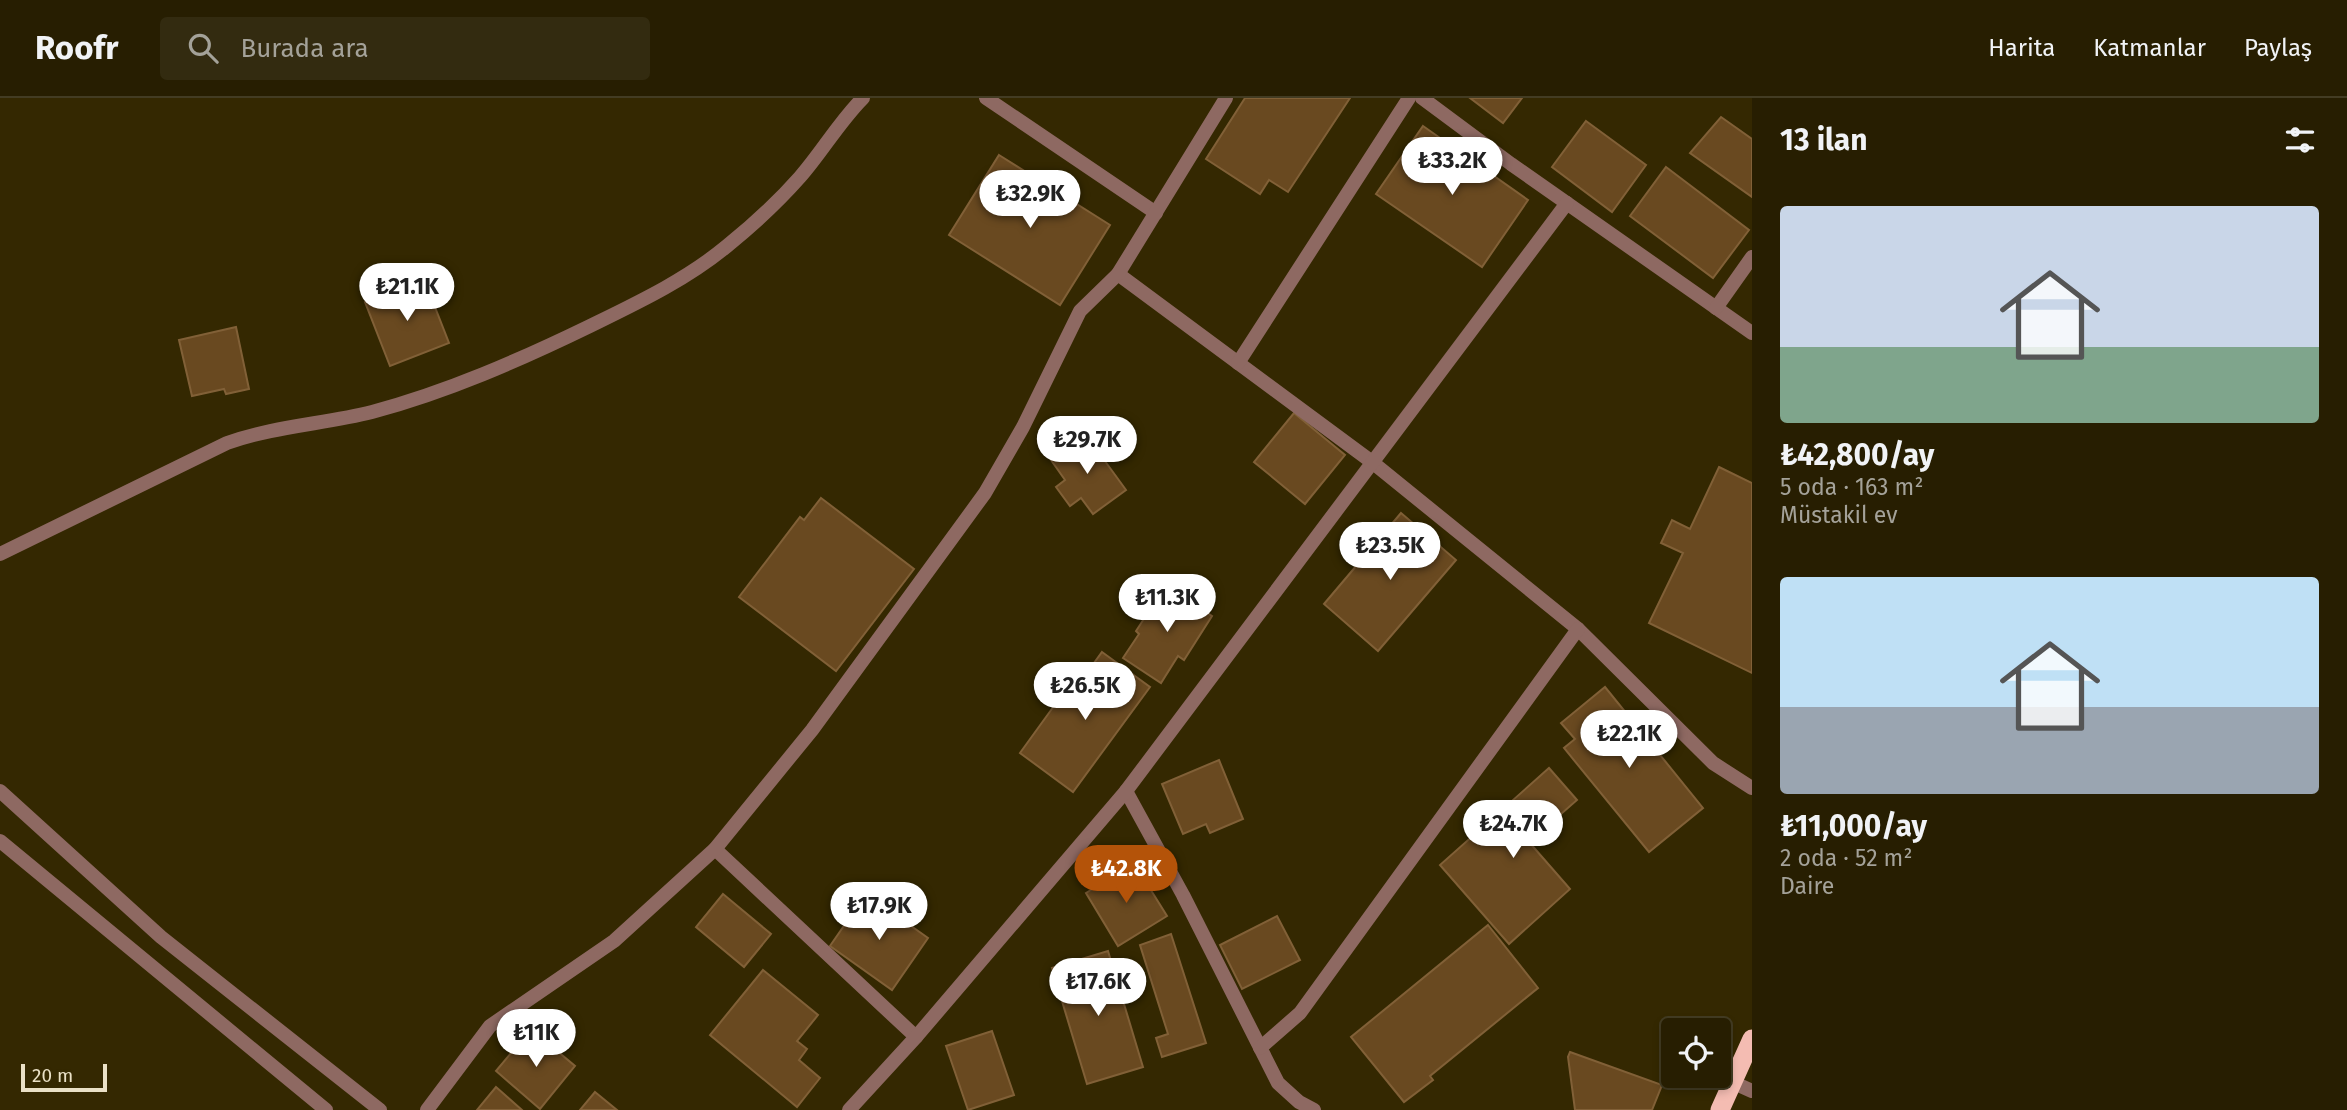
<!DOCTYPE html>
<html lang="tr">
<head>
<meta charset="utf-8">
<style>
  :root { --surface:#271e01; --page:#332b10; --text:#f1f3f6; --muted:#a4a299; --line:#433c23; --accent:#b45309 }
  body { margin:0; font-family:"Fira Sans",sans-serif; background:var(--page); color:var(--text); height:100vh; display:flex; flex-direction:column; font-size:26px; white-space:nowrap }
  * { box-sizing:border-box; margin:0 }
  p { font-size:23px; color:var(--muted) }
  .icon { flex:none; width:38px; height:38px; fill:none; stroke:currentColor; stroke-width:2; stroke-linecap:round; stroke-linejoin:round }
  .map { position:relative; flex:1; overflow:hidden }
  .sheet { display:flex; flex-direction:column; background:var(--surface); width:595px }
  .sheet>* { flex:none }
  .tools { position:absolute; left:1661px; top:920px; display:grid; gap:14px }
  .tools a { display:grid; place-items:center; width:70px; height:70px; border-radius:7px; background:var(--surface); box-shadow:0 4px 10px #0003,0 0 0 2px var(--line); font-size:35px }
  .scale { position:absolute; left:21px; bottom:18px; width:86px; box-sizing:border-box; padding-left:7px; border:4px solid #eae1c7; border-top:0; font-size:19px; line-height:24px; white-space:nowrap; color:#eae1c7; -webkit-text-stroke:5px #342801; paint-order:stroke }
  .price { position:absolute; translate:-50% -60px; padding:0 16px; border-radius:24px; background:#fff; color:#222; font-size:23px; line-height:46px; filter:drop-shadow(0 2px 4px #0008) }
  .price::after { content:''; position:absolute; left:50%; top:42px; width:21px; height:16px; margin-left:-10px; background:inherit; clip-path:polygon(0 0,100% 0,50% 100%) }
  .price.active { background:var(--accent); color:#fff }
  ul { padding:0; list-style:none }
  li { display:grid; align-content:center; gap:14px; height:371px; padding:0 28px }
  li span { display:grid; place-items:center; height:217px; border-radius:7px; color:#555 }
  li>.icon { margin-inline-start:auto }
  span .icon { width:126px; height:126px; fill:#fffc; stroke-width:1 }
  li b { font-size:30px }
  h2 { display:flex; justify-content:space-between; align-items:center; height:84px; padding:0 28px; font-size:30px }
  header { display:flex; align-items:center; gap:42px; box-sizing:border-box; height:98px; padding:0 35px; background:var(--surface); border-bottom:2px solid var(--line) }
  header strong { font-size:33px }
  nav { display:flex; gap:38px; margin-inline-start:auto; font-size:24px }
  .search { width:490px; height:63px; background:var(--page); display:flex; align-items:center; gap:18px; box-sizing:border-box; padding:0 24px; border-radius:7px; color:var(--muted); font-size:26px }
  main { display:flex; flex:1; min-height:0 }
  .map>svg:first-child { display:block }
</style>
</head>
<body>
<header>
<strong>Roofr</strong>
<div class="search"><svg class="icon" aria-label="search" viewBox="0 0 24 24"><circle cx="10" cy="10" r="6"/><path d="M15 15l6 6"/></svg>Burada ara</div>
<nav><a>Harita</a><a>Katmanlar</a><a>Paylaş</a></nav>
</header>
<main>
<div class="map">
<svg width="1752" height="1012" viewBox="0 0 1752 1012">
  <rect width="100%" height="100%" fill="#342801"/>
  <!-- building -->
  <g fill="#694920" stroke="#816037" stroke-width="2">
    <path d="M1245,0H1350L1288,94L1269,82L1260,96L1206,61Z"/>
    <path d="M1470,0H1522L1503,25Z"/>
    <path d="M1721,19L1752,41V99L1690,55Z"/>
    <path d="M1586,23L1646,67L1612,114L1552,69Z"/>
    <path d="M1423,28L1528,102L1482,169L1376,96Z"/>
    <path d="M999,57L1110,127L1060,207L949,137Z"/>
    <path d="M1666,69L1749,132L1713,180L1630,118Z"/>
    <path d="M424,181L449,245L390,268L365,204Z"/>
    <path d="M236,229L249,291L226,296L224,291L192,298L179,242Z"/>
    <path d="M1294,315L1345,357L1305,406L1254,364Z"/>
    <path d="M1086,337L1126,392L1093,416L1081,400L1070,408L1056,389L1065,382L1051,362Z"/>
    <path d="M1719,369L1752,385V575L1649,525L1683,455L1661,445L1672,422L1690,431Z"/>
    <path d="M821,400L914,471L836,573L739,499L800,419L804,422Z"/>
    <path d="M1401,415L1456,462L1378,553L1324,506Z"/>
    <path d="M1166,487L1212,518L1184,562L1178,558L1161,585L1123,560L1139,536L1136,533Z"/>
    <path d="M1102,554L1150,589L1073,694L1020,655L1067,590L1073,594Z"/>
    <path d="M1605,589L1703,710L1649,754L1564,650L1575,641L1561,625Z"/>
    <path d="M1219,662L1243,721L1210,735L1206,726L1183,736L1162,686Z"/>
    <path d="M1549,670L1577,702L1529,744L1570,791L1509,846L1440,767Z"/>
    <path d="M1134,765L1167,818L1118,848L1086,795Z"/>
    <path d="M723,796L771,836L744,869L696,829Z"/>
    <path d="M866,796L928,840L892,892L830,848Z"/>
    <path d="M1277,818L1300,862L1242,891L1220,847Z"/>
    <path d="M1488,827L1538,890L1430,978L1433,982L1404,1004L1351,939Z"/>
    <path d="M1171,836L1206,945L1162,959L1156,940L1168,936L1140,847Z"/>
    <path d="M1108,853L1143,969L1087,986L1052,870Z"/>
    <path d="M763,872L818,917L797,943L807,951L799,962L820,980L797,1009L710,937Z"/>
    <path d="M531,931L575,968L540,1011L496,973Z"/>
    <path d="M992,933L1014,997L968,1012L946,948Z"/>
    <path d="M1570,954L1662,987L1652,1012H1575L1568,959Z"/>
    <path d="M496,989L522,1012H477Z"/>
    <path d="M595,994L617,1012H580Z"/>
  </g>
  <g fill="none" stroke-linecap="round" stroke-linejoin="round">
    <!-- minor -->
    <g stroke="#8e6962" stroke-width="14">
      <path d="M986,0L1156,115"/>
      <path d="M1422,0L1511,66L1752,235"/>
      <path d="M1118,176L1372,364L1578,531L1713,665L1752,690"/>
      <path d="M1716,210L1752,159"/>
      <path d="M1238,265L1409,0"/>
      <path d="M0,456L227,345C275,328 324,326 372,314C447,294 520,262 590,228C637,205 686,182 727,148C753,127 778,104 800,79C822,54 839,24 863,0"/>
      <path d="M1126,693L1183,797L1278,985L1299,1004L1314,1012"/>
      <path d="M715,751L916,939"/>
      <path d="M1260,950L1300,915L1578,531"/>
      <path d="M1732,984L1752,993"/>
      <path d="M427,1012L490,928L614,843L715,751L812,632L985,395L1023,329L1080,213L1118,176L1226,0"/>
      <path d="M849,1012L916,939L1126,693L1567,105"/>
    </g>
    <!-- tertiary -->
    <g stroke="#8e6962" stroke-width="14">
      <path d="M0,693L161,839L380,1012"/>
      <path d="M0,743L326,1012"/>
    </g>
    <!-- trunk -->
    <path stroke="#f4bcb2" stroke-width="19" d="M1720,1012L1752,941"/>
  </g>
</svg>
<div class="tools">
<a><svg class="icon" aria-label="locate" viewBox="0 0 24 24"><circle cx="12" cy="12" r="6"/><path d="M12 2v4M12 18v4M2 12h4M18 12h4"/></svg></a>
</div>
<div class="scale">20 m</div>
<b class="price" style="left:1452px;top:99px">₺33.2K</b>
<b class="price" style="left:1030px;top:132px">₺32.9K</b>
<b class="price" style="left:407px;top:225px">₺21.1K</b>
<b class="price" style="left:1087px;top:378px">₺29.7K</b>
<b class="price" style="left:1390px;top:484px">₺23.5K</b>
<b class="price" style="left:1167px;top:536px">₺11.3K</b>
<b class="price" style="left:1085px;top:624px">₺26.5K</b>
<b class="price" style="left:1629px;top:672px">₺22.1K</b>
<b class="price" style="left:1513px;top:762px">₺24.7K</b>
<b class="price active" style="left:1126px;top:807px">₺42.8K</b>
<b class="price" style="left:879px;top:844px">₺17.9K</b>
<b class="price" style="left:1098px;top:920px">₺17.6K</b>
<b class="price" style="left:536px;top:971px">₺11K</b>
</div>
<section class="sheet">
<h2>13 ilan<svg class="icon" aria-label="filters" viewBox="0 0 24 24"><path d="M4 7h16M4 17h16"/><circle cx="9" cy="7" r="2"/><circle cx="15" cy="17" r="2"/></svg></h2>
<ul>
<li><span style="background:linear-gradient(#c9d6e8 65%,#7fa58c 0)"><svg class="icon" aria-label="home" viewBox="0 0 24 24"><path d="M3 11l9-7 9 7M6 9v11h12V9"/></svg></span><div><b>₺42,800/ay</b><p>5 oda · 163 m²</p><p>Müstakil ev</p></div></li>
<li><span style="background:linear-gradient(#bfe0f5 60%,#9aa5b1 0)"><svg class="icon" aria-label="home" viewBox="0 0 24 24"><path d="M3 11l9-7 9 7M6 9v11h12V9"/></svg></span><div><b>₺11,000/ay</b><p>2 oda · 52 m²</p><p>Daire</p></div></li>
</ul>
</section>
</main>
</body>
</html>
